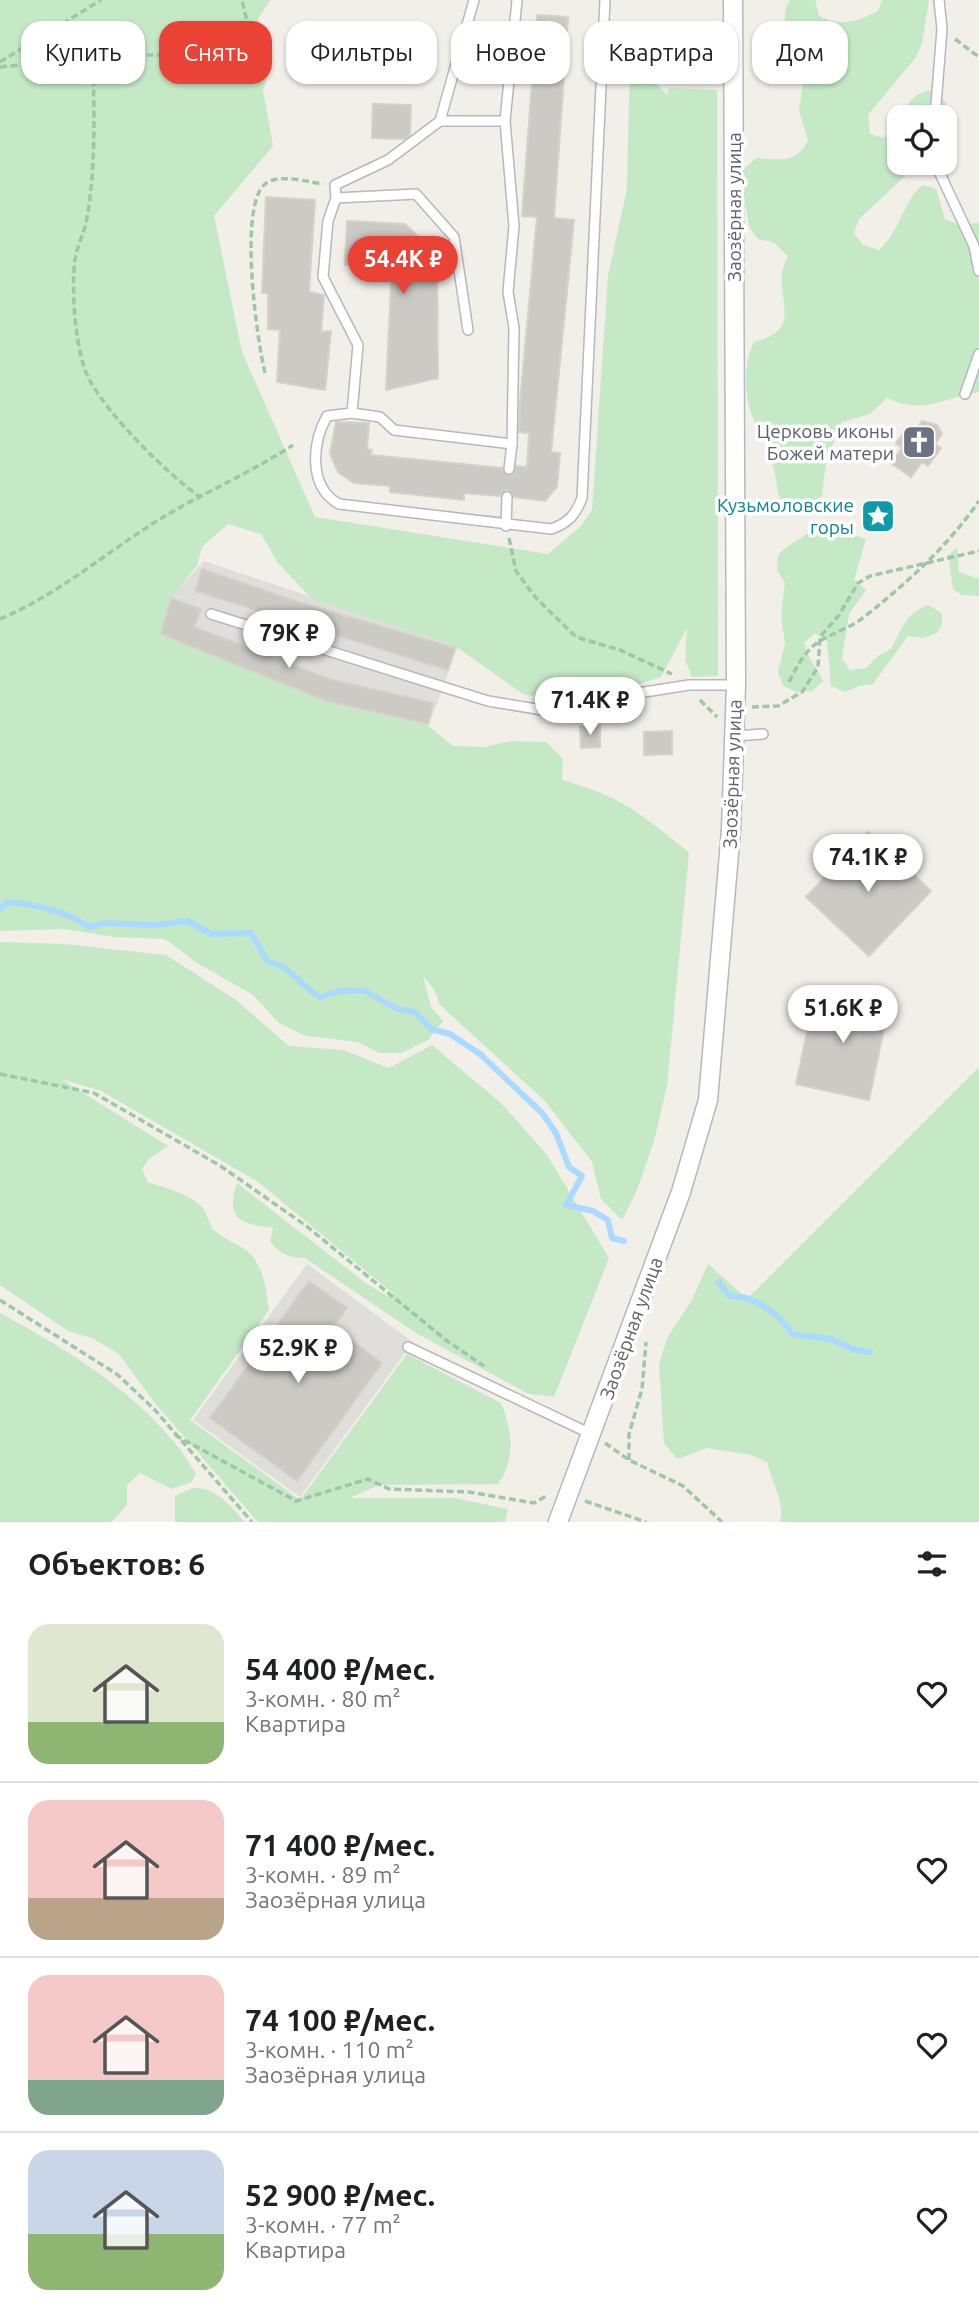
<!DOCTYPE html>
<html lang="ru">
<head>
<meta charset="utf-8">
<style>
  :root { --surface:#fff; --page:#f2f2f2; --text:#202124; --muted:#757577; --line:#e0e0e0; --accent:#ea4335 }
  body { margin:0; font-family:Ubuntu,sans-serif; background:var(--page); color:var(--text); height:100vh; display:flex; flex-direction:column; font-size:26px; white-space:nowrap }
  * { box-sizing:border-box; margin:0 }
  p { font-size:23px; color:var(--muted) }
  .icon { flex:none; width:38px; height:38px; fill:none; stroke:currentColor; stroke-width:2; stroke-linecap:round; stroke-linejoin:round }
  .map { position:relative; height:1522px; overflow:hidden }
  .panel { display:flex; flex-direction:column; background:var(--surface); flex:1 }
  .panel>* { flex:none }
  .hud { position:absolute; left:21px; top:21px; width:938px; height:63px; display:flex; gap:14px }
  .fabs { position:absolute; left:887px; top:105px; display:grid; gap:14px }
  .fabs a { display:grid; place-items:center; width:70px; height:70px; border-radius:14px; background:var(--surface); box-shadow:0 2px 5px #0004; font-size:35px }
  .price { position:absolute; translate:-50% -60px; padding:0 16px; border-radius:24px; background:#fff; color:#222; font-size:23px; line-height:46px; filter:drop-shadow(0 2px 4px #0008) }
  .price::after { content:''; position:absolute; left:50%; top:42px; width:21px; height:16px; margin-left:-10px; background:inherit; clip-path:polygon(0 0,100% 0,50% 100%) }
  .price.active { background:var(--accent); color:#fff }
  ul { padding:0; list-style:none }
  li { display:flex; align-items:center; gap:21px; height:175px; padding:0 28px }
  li+li { border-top:2px solid var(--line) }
  li span { display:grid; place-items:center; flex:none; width:196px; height:140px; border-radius:21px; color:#555 }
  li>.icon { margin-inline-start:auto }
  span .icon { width:84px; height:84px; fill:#fffc; stroke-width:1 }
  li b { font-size:30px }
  h2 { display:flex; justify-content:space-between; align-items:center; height:84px; padding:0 28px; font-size:30px }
  .pill { padding:0 24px; border-radius:21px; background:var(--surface); box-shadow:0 2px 5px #0004; font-size:24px; line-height:63px }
  .pill.active { background:var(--accent); color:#fff }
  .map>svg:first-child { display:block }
</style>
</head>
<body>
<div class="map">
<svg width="979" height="1522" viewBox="0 0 979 1522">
  <rect width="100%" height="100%" fill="#f1efe8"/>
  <!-- industrial -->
  <g fill="#e0deda">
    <path d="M204,561L458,646L429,725L323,702L159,635L171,597Z"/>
    <path d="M307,1264L413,1342L300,1497L193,1420Z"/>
  </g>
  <!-- green -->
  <g fill="#c5e8c5">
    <path d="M0,0H270L258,19L273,59L263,90L273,146L214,216L242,352L315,517L548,554L580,527L592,510L608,276L627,189L630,56L649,44L656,83L667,95L669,88L717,90L718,676L692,677L685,660L687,628L661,677L608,693L562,702L523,694L455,646L312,599L278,563L261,534L228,524L202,547L197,566L169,600L163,634L326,702L427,725L453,746L485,747L510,741L546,742L563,759L562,780C620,796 644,815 689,853L667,1086L654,1141L637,1190L622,1220L601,1199L592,1162L545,1101L440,1005L434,989L423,976L431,1007L443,1021L428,1040L401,1053H379L358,1042L306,1036L279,1023L253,995L197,963L165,939L115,937L64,929L0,931Z"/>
    <path d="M790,0H815L819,16C841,27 857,22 878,11L882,0H929L922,43L916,57L868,115L870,134L884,138L899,118L900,163H929L914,168L859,219L854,233L863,245L879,250C899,233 902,204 922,185L936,189L945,219L959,225L979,223V392C942,398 924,415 887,398L870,414L842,422L826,461L822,496L811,507L797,511C775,500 779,495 775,474C773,462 769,458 772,445C745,423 739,372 754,342C811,328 767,293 788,256L773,242L758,239L749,227L742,183L745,168L756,158C779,160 797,164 808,140L799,111L806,61C793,45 776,20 790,0Z"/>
    <path d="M937,90C952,112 961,126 945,151V117H900C910,99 916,91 937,90Z"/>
    <path d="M845,522L854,535L866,539L854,580L866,590L849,614L842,658L850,670L866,668L878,656L891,649C903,629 904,614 928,605L942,613V624L937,633L923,638L908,636L873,684L859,686L845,692L831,686L827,641L815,633L804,643C807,659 817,666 823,681L812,691L797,692L783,686L778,672L785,644L781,614L785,583L777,570L778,555C794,539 823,524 845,522Z"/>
    <path d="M957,548L959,572L979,579V596L962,595L953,589L948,555Z"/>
    <path d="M0,942L64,944L166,955L236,1000L289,1046L343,1050L389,1068L432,1045L502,1104L547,1155L609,1258L554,1397L529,1394L416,1333L305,1258C289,1258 280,1254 270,1241L273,1228C241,1224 225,1219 237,1183L367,1284L387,1296L394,1294L257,1181L101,1091L61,1079L168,1146L149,1159L142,1169L148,1182C165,1188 190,1194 202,1207C208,1214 208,1225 215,1231C225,1240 237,1243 247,1251C264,1265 266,1290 269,1310L190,1420L300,1500L407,1354L501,1403C512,1429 516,1460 498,1484L379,1485L350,1498H454L508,1509L505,1522H258L154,1402L119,1354L92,1338L68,1331L0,1285Z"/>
    <path d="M979,1067V1522H780C785,1501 772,1484 767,1462L751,1455L707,1448L677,1459L664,1443L659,1365L667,1338L692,1300L708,1264L747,1299Z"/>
    <path d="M0,1313C69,1350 158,1405 196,1474L192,1482L172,1489L140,1473L127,1485V1505L112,1522H0Z"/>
    <path d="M192,1488C217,1487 229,1505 245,1522H175V1496Z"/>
  </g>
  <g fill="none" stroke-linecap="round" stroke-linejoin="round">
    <!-- stream -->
    <g stroke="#aadaff" stroke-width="6">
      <path d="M0,909L7,902C34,904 67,911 89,927L105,923L155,925L187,921L212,934L251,933L268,962C294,966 298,986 320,997L339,991L363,990L397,1009L415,1012L431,1029L450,1034L480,1054L543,1114L556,1133L569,1167L582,1176L566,1205L593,1211L608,1220L612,1238L624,1241"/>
      <path d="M719,1282L729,1296C751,1294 782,1315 792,1334L831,1339L855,1350L870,1352"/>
    </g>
  </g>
  <!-- building -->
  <g fill="#cccac5" stroke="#d6d1c6" stroke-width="2">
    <path d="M537,15L568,17L554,218L574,220L551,452L560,453L557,487L545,501L514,497L507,490L500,496L464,493V500L390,492V486L354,483L338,472L330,454L336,422L369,423L367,449L372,450L371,455L502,468L509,476L514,474L516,466L527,467L529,433L519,432L520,402L537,217L522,216Z"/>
    <rect x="656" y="48" width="17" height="29"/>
    <path d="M373,104L411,105L410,135L404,139L372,138Z"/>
    <path d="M266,197L315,200L309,292L324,295L321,332L331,331L325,390L277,382L280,330L268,329V293H262Z"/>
    <path d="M347,221L405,224L437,255L438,378L386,390L392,266L345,265Z"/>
    <path d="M922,421L937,425L942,434L935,444L941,448L928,466L922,462L911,477L891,463L902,448L896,443L908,427L915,431Z"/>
    <path d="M202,569L298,602L455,648L448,670L195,591Z"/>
    <path d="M171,598L201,609L194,627L332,680L433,703L428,724L327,701L161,634Z"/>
    <path d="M600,726V747L581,748L580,727Z"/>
    <path d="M672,731V754L644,755V732Z"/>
    <path d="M868,832L931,891L869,956L806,897Z"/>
    <path d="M816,990L889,1005L869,1100L796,1084Z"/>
    <path d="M309,1281L347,1308L333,1327L382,1363L297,1481L210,1418Z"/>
  </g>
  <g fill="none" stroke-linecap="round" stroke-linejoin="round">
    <!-- lane casing -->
    <g stroke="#b5b8bc" stroke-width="12">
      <g id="lane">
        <path d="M935,117L942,29L939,0"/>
        <path d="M440,121L474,0"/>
        <path d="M505,121H440L388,160L335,185L336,198L328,221L323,277L358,345L352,413L380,417L394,430L512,444L514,328L508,292L514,226L505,121L517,0"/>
        <path d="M935,163L974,246L979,271"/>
        <path d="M336,198L416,194L454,237L468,330"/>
        <path d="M965,394L979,354"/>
        <path d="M352,413L327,416C312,443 308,487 339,504L551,529C569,523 576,514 582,498L605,0"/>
        <path d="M509,469L512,444"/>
        <path d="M506,526L507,497"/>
        <path d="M211,614L488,701L579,716L632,694L689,685H736"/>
        <path d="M734,736L763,734"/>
        <path d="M408,1347L591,1434"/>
      </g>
    </g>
    <!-- street casing -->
    <g stroke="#b5b8bc" stroke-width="21">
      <path id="street" d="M558,1522L681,1192L708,1100L731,830L736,685L733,0"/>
    </g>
    <!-- path -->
    <g stroke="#9cc7a9" stroke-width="3.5" stroke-dasharray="7 3.5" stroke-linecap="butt">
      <path d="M955,39L979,57"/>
      <path d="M93,58C94,111 96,166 87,218C85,232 77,245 75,260C71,290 75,354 90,381C111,418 165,472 200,497"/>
      <path d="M0,62L101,0"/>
      <path d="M0,67C87,59 171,46 257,64L242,0"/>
      <path d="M265,373C257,340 238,207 265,184C278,173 307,182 323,184"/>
      <path d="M509,538L516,571L536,598L576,637L620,650L672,674"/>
      <path d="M0,619C60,594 110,549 165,516C207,491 252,472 293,445"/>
      <path d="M789,682C796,668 804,652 817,643C831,633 849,629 864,617C907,583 948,546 979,501"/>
      <path d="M700,700L717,717"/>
      <path d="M752,707L778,706L802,692L818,667L820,637L839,615L858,583L870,576L979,551"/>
      <path d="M0,1074L94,1093L219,1165L305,1225L447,1341L484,1366"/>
      <path d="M0,1300L118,1375L155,1410L252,1522"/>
      <path d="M175,1435L296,1501L368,1479L389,1489L469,1492L534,1503L548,1495"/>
      <path d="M605,1443L629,1460L683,1486L722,1522"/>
      <path d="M629,1460V1434L642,1389L646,1342"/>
      <path d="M585,1501L646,1522"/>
    </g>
    <!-- lane -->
    <use href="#lane" stroke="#fff" stroke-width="9"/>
    <!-- street -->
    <use href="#street" stroke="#fff" stroke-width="18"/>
  </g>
  <!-- icons -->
  <defs>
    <g id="church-square" transform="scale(1.75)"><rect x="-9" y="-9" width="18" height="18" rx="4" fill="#6b7280" stroke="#fff"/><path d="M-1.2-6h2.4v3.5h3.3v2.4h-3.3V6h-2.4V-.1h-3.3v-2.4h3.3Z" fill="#fff"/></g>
    <g id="sight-square" transform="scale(1.75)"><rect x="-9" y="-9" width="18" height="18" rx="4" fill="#0f9aa8" stroke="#fff"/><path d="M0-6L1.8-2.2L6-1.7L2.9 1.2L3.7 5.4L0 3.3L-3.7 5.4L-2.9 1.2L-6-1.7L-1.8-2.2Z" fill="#fff"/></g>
  </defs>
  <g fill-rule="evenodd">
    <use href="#church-square" x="919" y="442"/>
    <use href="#sight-square" x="878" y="516"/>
  </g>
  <g text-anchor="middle" stroke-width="7" stroke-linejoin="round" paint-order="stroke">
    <!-- street labels -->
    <g font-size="19" fill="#5f6368" stroke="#fff">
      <text transform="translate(734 207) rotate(-90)" y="7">Заозёрная улица</text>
      <text transform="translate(732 774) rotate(-88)" y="7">Заозёрная улица</text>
      <text transform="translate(631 1328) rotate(-70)" y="7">Заозёрная улица</text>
    </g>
    <!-- worship labels -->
    <g font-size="19" fill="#5b616d" stroke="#fff" text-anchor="end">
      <text x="894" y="438">Церковь иконы<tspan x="894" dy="22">Божей матери</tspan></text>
    </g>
    <!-- culture labels -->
    <g font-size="19" fill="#0d838f" stroke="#fff" text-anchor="end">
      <text x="854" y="512">Кузьмоловские<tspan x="854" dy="22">горы</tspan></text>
    </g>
  </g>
</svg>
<div class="fabs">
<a><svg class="icon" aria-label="locate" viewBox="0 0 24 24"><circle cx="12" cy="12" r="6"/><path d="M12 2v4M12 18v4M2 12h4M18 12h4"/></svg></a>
</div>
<b class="price active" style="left:403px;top:296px">54.4K ₽</b>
<b class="price" style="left:289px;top:670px">79K ₽</b>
<b class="price" style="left:590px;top:737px">71.4K ₽</b>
<b class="price" style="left:868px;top:894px">74.1K ₽</b>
<b class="price" style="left:843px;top:1045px">51.6K ₽</b>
<b class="price" style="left:298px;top:1385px">52.9K ₽</b>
<div class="hud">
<a class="pill">Купить</a>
<a class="pill active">Снять</a>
<a class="pill">Фильтры</a>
<a class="pill">Новое</a>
<a class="pill">Квартира</a>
<a class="pill">Дом</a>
</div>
</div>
<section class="panel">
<h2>Объектов: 6<svg class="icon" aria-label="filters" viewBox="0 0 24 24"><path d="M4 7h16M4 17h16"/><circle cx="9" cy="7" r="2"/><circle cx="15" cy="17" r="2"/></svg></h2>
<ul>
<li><span style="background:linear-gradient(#dfe7d0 70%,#8fb573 0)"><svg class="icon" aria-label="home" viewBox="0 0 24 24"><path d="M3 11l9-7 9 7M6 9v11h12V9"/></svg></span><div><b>54 400 ₽/мес.</b><p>3-комн. · 80 m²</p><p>Квартира</p></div><svg class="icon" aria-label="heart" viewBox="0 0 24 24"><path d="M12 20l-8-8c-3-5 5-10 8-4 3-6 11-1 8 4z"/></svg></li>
<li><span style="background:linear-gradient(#f6c9c9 70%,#b9a48a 0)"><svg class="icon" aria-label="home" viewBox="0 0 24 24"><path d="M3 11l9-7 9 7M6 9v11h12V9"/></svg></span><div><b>71 400 ₽/мес.</b><p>3-комн. · 89 m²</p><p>Заозёрная улица</p></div><svg class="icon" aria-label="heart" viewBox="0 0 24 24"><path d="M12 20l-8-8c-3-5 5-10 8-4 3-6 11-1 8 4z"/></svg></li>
<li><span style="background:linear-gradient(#f6c9c9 75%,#7fa58c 0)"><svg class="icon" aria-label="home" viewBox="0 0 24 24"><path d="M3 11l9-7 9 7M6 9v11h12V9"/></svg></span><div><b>74 100 ₽/мес.</b><p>3-комн. · 110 m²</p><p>Заозёрная улица</p></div><svg class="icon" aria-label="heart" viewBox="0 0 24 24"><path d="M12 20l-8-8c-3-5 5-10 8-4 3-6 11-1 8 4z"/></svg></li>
<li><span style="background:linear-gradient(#c9d6e8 60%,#8fb573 0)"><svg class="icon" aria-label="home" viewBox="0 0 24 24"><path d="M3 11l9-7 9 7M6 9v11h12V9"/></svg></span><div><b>52 900 ₽/мес.</b><p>3-комн. · 77 m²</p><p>Квартира</p></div><svg class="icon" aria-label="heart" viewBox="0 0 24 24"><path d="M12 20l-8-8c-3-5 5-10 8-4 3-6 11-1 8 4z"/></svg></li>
</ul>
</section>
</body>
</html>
